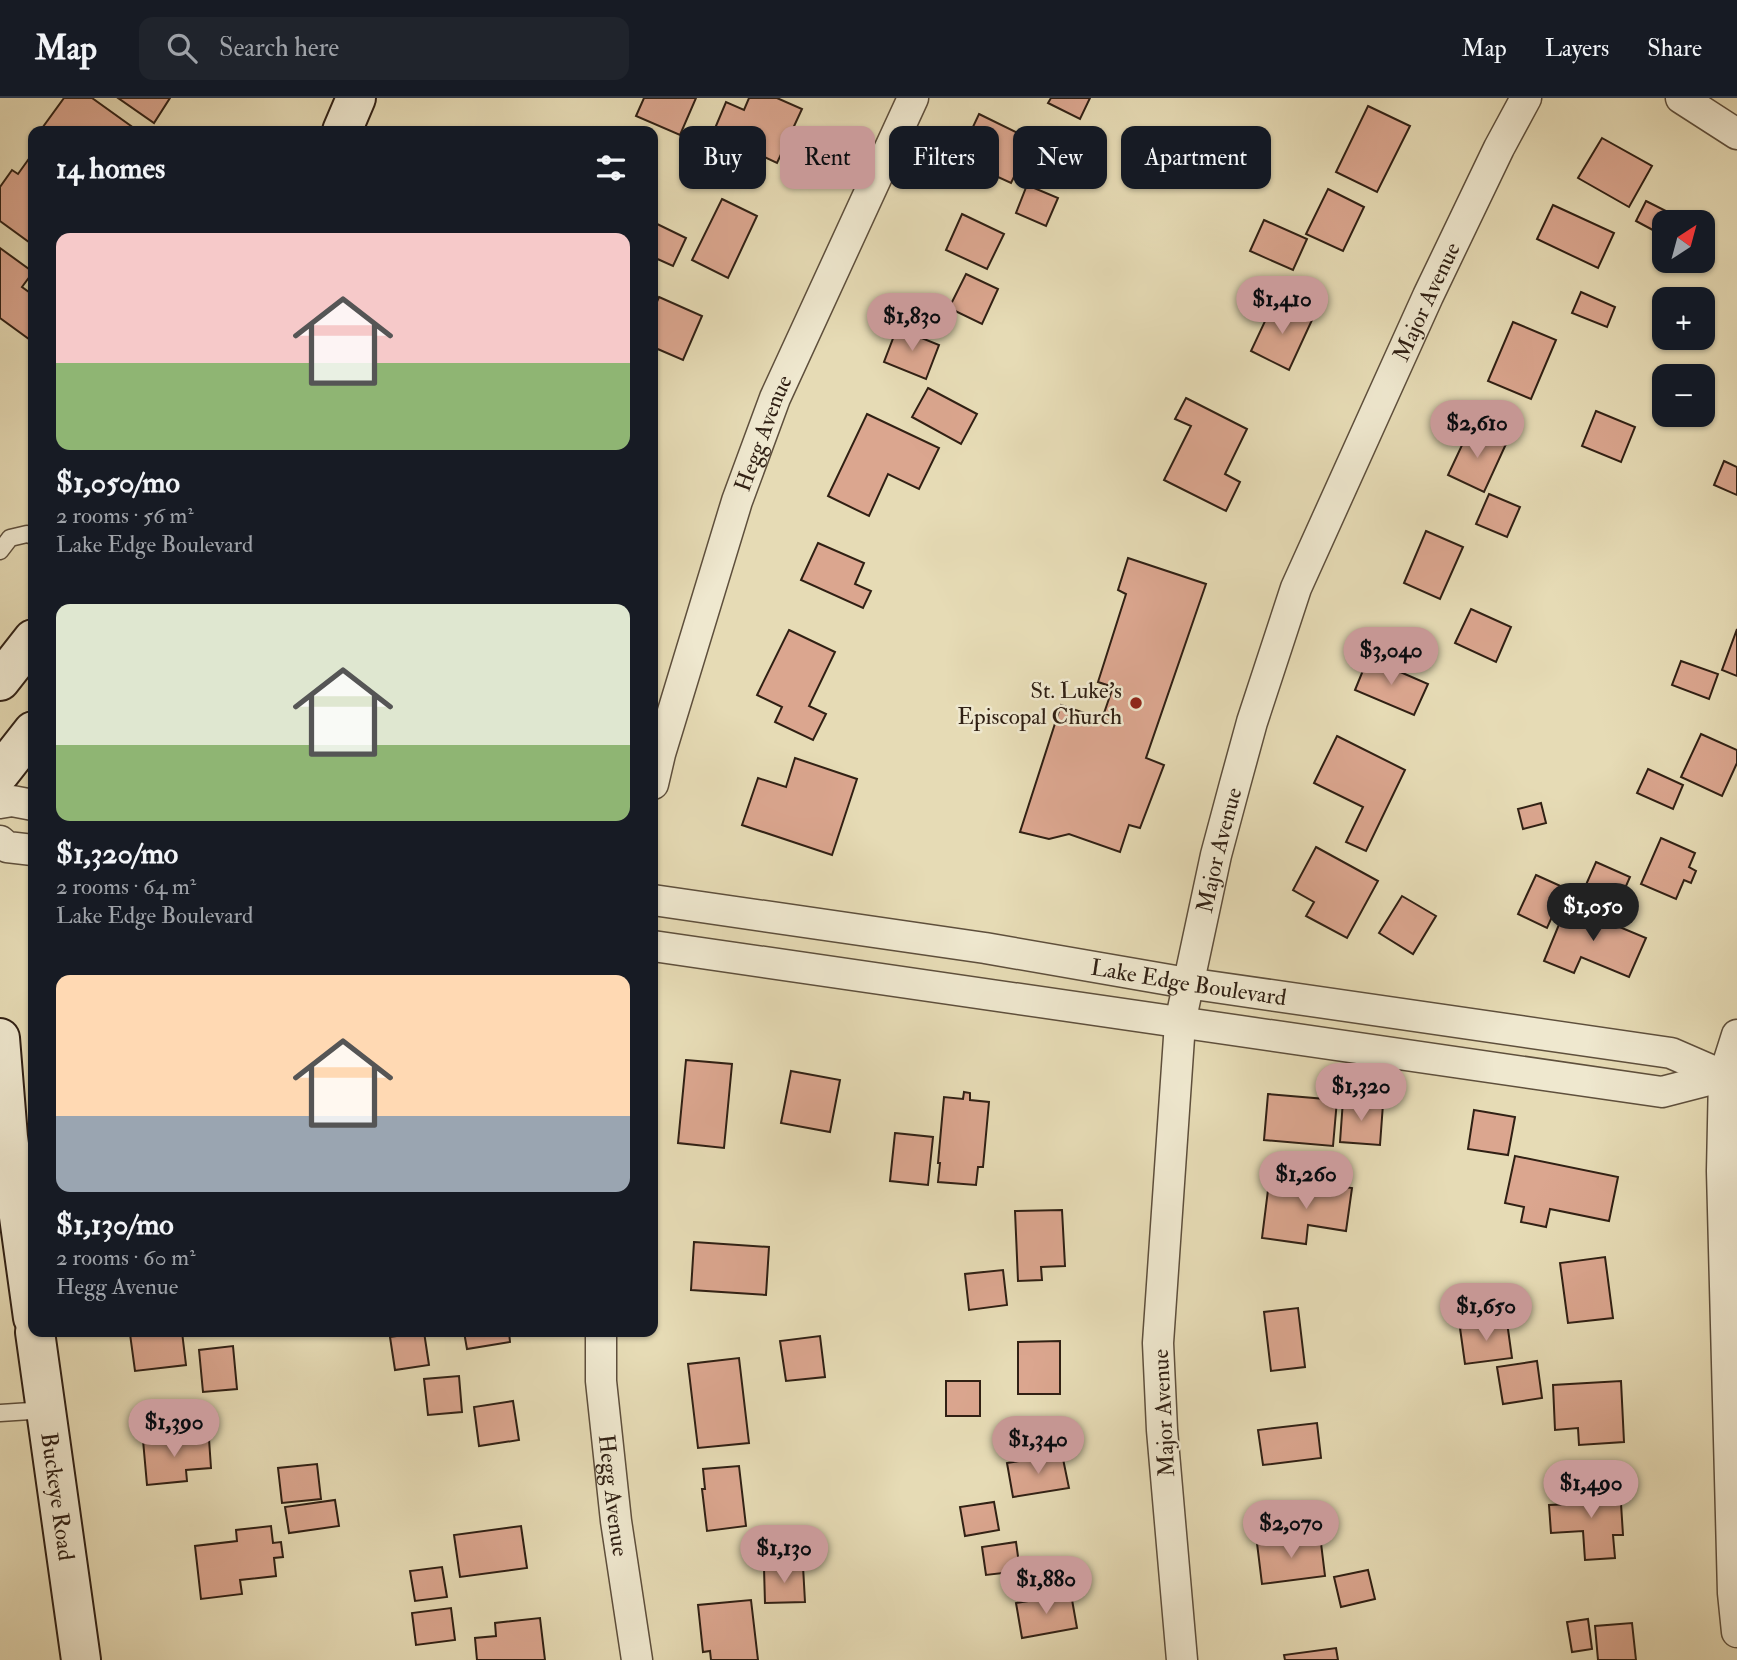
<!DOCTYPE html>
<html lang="en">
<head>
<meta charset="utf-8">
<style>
  :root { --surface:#171b24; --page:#20242c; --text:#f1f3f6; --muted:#9ea1a6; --line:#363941; --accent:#c59692 }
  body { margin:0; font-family:"IM FELL Double Pica",serif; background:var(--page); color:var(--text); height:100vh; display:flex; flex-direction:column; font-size:26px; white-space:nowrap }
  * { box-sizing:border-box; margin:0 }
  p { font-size:23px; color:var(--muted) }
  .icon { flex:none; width:38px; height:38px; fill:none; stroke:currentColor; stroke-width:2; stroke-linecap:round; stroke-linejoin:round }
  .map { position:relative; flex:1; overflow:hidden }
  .drawer { position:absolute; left:28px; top:28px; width:630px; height:1211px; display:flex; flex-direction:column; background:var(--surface); border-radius:14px; box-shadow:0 2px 5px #0004 }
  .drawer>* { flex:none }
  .hud { position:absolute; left:679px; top:28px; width:665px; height:63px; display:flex; gap:14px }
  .needle { width:46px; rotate:36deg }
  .fabs { position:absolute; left:1652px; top:112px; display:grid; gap:14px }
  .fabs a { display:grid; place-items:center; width:63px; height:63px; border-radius:14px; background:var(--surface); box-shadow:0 2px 5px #0004; font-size:35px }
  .price { position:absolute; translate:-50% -60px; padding:0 16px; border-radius:24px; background:var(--accent); color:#111; font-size:23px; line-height:46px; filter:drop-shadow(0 2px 4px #0008) }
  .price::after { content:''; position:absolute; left:50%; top:42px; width:21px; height:16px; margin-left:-10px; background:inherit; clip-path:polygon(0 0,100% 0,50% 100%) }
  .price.on { background:#222; color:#fff }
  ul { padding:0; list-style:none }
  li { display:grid; align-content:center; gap:14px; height:371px; padding:0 28px }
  li span { display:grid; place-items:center; height:217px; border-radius:14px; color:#555 }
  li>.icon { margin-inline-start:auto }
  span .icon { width:126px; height:126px; fill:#fffc; stroke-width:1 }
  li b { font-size:30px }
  h2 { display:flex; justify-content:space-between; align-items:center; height:84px; padding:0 28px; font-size:30px }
  .pill { padding:0 24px; border-radius:14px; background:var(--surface); box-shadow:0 2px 5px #0004; font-size:24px; line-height:63px }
  .pill.on { background:var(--accent); color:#111 }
  header { display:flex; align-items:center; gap:42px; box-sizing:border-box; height:98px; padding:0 35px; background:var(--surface); border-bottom:2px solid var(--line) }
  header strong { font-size:33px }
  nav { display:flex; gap:38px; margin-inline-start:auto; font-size:24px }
  .search { width:490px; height:63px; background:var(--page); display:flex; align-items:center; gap:18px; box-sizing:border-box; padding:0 24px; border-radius:14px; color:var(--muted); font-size:26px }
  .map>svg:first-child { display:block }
</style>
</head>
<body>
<header>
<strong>Map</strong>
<div class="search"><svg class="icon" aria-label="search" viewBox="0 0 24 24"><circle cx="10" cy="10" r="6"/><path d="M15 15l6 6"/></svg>Search here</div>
<nav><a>Map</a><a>Layers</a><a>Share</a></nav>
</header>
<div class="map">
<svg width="1737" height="1562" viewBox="0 0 1737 1562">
  <rect width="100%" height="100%" fill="#e6dbb5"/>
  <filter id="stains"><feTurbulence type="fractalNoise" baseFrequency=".00286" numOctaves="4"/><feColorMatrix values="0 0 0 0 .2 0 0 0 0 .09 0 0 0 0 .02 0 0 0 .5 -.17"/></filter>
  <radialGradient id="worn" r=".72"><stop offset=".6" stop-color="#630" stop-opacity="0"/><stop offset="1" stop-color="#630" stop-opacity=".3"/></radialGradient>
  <!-- building -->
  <g fill="#dba68f" stroke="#302014" stroke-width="2">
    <path d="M64,0H92L138,33H40Z"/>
    <path d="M118,0H170L154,25Z"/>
    <path d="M644,0H696L680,37L636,18Z"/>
    <path d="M749,0H777L802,11L777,65L713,35L726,4L744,12Z"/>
    <path d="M1051,0H1090L1080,21L1048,5Z"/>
    <path d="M1368,8L1410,28L1377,94L1336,74Z"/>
    <path d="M979,16L1032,42L1011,85L976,69L982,57L964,48Z"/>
    <path d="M1602,40L1652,68L1629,109L1578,80Z"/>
    <path d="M33,55V147L0,123V89L12,72L18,76Z"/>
    <path d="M1027,87L1058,100L1046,128L1016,115Z"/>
    <path d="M1328,91L1364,109L1343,153L1306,136Z"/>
    <path d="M722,101L757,118L728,180L692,162Z"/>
    <path d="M1646,103L1680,120L1677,124H1664V138L1636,123Z"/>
    <path d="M1553,107L1614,135L1598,170L1537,141Z"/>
    <path d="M962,116L1004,136L987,171L946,152Z"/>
    <path d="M1264,122L1307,141L1293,172L1250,153Z"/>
    <path d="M653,124L686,140L673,168L653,159Z"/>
    <path d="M0,150L33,174L22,189L33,197V244L0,220Z"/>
    <path d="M966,176L998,191L982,226L949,210Z"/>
    <path d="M1581,194L1615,209L1607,229L1572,215Z"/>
    <path d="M659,199L702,218L683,262L653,249V213Z"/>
    <path d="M1274,204L1312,222L1289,272L1251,253Z"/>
    <path d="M1513,224L1556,242L1531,301L1488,283Z"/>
    <path d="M897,230L939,247L926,281L884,264Z"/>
    <path d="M928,290L977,316L961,346L912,319Z"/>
    <path d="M1186,300L1247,331L1225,376L1240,384L1226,413L1164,382L1191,328L1175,321Z"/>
    <path d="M1596,313L1635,329L1621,364L1582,348Z"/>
    <path d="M867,316L939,350L919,391L888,376L869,418L828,398Z"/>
    <path d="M1470,330L1506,346L1484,394L1448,377Z"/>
    <path d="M1724,363L1737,369V397L1714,387Z"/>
    <path d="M1489,396L1520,409L1507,439L1476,426Z"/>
    <path d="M1426,433L1463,449L1440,501L1404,485Z"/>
    <path d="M818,445L864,465L855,486L871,493L863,510L801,482Z"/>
    <path d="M1128,460L1206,486L1146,660L1164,667L1140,730L1129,727L1120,754L1069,736L1049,741L1020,734L1061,607L1102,621L1113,589L1098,584L1126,496L1118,492Z"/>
    <path d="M1471,511L1511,529L1496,564L1455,545Z"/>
    <path d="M1737,531V578L1722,572Z"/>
    <path d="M789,532L835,554L809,608L826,616L813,642L775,624L782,609L757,597Z"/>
    <path d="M1368,560L1428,586L1414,617L1355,592Z"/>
    <path d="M1681,563L1718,576L1709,601L1672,587Z"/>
    <path d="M1701,636L1737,652V665L1722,698L1681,679Z"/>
    <path d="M1337,638L1405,672L1366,753L1346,744L1363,709L1314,685Z"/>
    <path d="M795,660L857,681L832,757L742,727L758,680L786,689Z"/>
    <path d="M1648,671L1683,687L1673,711L1637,695Z"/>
    <path d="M1541,705L1546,725L1523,731L1518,711Z"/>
    <path d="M1661,740L1695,755L1689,769L1696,773L1691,785L1684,782L1676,801L1641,786Z"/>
    <path d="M1316,749L1378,783L1347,840L1306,818L1314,804L1293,792Z"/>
    <path d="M1596,764L1630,779L1619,804L1585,789Z"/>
    <path d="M1536,777L1565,790L1547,830L1518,816Z"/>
    <path d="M1402,798L1436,818L1413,856L1379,835Z"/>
    <path d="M1567,807L1646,840L1629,879L1581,859L1574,875L1544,863Z"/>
    <path d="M686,962L732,966L724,1050L678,1045Z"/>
    <path d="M791,973L840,982L830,1034L781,1025Z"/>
    <path d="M964,994L970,995V1002L989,1004L983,1069H978L976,1087L938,1084L940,1065H938L944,999L963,1001Z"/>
    <path d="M1268,996L1337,1002L1333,1048L1264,1042Z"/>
    <path d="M1343,1002L1383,1006L1380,1047L1340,1044Z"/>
    <path d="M1474,1012L1515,1019L1508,1057L1468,1051Z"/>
    <path d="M895,1035L933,1039L928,1087L890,1083Z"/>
    <path d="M1515,1058L1618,1079L1609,1123L1550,1111L1546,1129L1521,1124L1524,1109L1505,1105Z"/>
    <path d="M1300,1083L1352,1090L1346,1133L1308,1127L1306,1146L1262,1140L1268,1092L1298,1096Z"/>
    <path d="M1062,1112L1065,1168L1041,1169L1042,1182L1018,1183L1015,1113Z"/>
    <path d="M694,1144L769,1149L766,1197L691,1192Z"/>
    <path d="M1605,1159L1613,1220L1568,1225L1560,1165Z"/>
    <path d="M1003,1172L1007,1207L969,1212L965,1176Z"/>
    <path d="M1298,1210L1305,1269L1271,1273L1264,1214Z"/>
    <path d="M1507,1224L1512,1260L1465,1266L1460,1230Z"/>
    <path d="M152,1234H182L186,1267L135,1273L130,1236Z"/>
    <path d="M424,1234L429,1267L395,1272L390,1239Z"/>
    <path d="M464,1234H509L510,1244L467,1251Z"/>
    <path d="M820,1238L825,1279L786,1283L780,1243Z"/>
    <path d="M1060,1243V1296H1018V1244Z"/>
    <path d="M233,1248L237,1291L203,1294L199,1252Z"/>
    <path d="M739,1260L749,1345L698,1350L688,1266Z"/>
    <path d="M1537,1263L1542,1300L1503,1306L1497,1269Z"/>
    <path d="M459,1278L462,1314L428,1317L424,1281Z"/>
    <rect x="946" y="1283" width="34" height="35"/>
    <path d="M1621,1283L1624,1344L1579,1347L1578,1330L1555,1332L1553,1287Z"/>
    <path d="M513,1303L519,1342L479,1348L474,1309Z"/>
    <path d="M1317,1325L1321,1360L1263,1367L1258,1332Z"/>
    <path d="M183,1339V1343L209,1341L211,1370L186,1372L187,1383L147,1387L143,1342Z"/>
    <path d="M1062,1356L1069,1390L1013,1399L1007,1365Z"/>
    <path d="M317,1366L321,1401L282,1405L278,1370Z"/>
    <path d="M739,1368L746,1428L707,1433L702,1391H705L703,1371Z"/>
    <path d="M1620,1390L1623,1437H1613L1615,1460L1585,1462L1583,1433L1551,1435L1549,1407L1572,1406L1571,1393Z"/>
    <path d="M335,1402L339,1428L289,1435L285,1409Z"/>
    <path d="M994,1404L999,1432L965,1438L960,1409Z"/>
    <path d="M271,1428L273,1445L281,1444L283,1459L274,1460L276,1478L240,1482L242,1496L201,1501L195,1448L237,1443L236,1432Z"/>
    <path d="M521,1428L527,1470L460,1479L454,1437Z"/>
    <path d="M1320,1437L1325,1478L1262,1486L1257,1445Z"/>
    <path d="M1016,1444L1020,1473L986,1477L982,1449Z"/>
    <path d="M803,1468L805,1504L765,1505L764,1470Z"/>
    <path d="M442,1469L447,1499L415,1503L410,1473Z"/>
    <path d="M1368,1472L1375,1501L1341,1509L1334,1479Z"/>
    <path d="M1071,1496L1077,1530L1022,1540L1016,1505Z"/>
    <path d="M751,1502L758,1562H711L710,1553L703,1554L698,1507Z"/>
    <path d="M451,1510L455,1542L416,1547L412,1515Z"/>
    <path d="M540,1520L545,1562H477L475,1540L496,1538L495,1525Z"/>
    <path d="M1588,1521L1592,1551L1572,1554L1567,1524Z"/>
    <path d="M1632,1525L1636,1562H1598L1595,1528Z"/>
    <path d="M1336,1550L1338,1562H1285L1284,1557Z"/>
  </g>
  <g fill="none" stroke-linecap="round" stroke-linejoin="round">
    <!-- lane casing -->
    <g stroke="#5e4f3c" stroke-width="19">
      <g id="lane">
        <path d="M0,453L10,440L27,436L33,438"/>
        <path d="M0,1315L46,1312"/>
      </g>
    </g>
    <!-- street casing -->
    <g stroke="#5e4f3c" stroke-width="33">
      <g id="street">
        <path d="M1681,0L1737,36"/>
        <path id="s1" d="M653,686L660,656L737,403L775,300L913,0"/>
        <path d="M0,705L12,703L33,707"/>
        <path d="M0,743L7,749L33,752"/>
        <path id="s2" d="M653,802L985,850L1187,885L1671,955L1724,978L1737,980"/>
        <path d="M653,848L1662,994L1724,978"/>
        <path d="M1737,937L1724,978L1722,1073L1733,1495L1737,1534"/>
        <path id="s3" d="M601,1234V1283L616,1423L637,1562"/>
        <path id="s4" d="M1182,1562L1162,1332L1158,1245L1180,925L1216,757L1235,686L1252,624L1296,490L1428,198L1499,50L1526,0"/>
      </g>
    </g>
    <!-- secondary casing -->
    <g stroke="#302014" stroke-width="42">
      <g id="secondary">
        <path d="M342,33L356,0"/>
        <path d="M0,583L33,541"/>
        <path d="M0,675L33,633"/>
        <path d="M0,940L8,1039L33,1220"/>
        <path id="s5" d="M35,1234L81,1562"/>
      </g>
    </g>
    <!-- lane -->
    <use href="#lane" stroke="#efe8cf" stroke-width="16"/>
    <!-- street -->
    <use href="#street" stroke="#efe8cf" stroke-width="30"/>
    <!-- secondary -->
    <use href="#secondary" stroke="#efe8cf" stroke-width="38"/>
  </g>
  <!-- markers -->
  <circle fill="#8f2418" stroke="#efe8cf" stroke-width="2.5" cx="1136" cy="605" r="7"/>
  <g text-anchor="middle" stroke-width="5" stroke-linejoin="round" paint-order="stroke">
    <!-- street labels -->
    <g font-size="23" fill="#302014" stroke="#efe8cf">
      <text dy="8" stroke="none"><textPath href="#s4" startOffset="1404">Major Avenue</textPath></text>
      <text dy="8" stroke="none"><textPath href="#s1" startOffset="368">Hegg Avenue</textPath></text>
      <text dy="8" stroke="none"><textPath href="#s4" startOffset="816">Major Avenue</textPath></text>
      <text dy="8" stroke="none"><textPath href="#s2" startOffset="542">Lake Edge Boulevard</textPath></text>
      <text transform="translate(1163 1315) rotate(-93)" y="8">Major Avenue</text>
      <text dy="8" stroke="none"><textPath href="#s5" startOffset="166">Buckeye Road</textPath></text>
      <text dy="8" stroke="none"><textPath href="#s3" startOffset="164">Hegg Avenue</textPath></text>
    </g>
    <!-- poi labels -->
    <g font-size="23" fill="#302014" stroke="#efe8cf" text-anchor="end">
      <text x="1122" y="600">St. Luke's<tspan x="1122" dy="26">Episcopal Church</tspan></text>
    </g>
  </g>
  <rect width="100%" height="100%" filter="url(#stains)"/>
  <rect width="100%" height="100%" fill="url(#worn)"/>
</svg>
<div class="fabs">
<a><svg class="needle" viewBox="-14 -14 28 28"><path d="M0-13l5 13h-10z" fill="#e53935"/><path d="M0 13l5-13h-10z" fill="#9ea1a6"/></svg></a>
<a>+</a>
<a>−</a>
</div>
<b class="price" style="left:1282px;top:238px">$1,410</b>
<b class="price" style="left:912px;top:255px">$1,830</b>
<b class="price" style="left:1477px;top:362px">$2,610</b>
<b class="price" style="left:1391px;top:589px">$3,040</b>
<b class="price on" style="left:1593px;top:845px">$1,050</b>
<b class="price" style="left:1361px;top:1025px">$1,320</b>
<b class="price" style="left:1306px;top:1113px">$1,260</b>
<b class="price" style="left:1486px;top:1245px">$1,650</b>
<b class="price" style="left:174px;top:1361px">$1,390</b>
<b class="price" style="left:1038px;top:1378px">$1,340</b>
<b class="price" style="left:1591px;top:1422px">$1,490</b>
<b class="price" style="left:1291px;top:1462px">$2,070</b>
<b class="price" style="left:784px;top:1487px">$1,130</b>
<b class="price" style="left:1046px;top:1518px">$1,880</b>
<div class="hud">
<a class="pill">Buy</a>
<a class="pill on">Rent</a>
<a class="pill">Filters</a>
<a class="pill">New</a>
<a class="pill">Apartment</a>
</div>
<section class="drawer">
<h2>14 homes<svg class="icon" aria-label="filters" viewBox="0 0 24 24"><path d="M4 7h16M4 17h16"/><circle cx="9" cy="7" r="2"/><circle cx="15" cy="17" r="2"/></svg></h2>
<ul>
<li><span style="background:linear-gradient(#f6c9c9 60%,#8fb573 0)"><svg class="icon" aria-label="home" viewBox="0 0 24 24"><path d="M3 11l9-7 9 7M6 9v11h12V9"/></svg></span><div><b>$1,050/mo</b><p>2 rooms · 56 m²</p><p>Lake Edge Boulevard</p></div></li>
<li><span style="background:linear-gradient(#dfe7d0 65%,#8fb573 0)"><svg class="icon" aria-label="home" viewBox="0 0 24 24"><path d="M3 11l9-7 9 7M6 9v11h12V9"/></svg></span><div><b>$1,320/mo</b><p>2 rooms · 64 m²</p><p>Lake Edge Boulevard</p></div></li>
<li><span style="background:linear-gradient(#ffd9b3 65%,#9aa5b1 0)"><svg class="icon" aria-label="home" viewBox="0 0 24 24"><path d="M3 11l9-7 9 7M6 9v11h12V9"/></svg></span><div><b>$1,130/mo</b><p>2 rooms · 60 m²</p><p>Hegg Avenue</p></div></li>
</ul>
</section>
</div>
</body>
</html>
